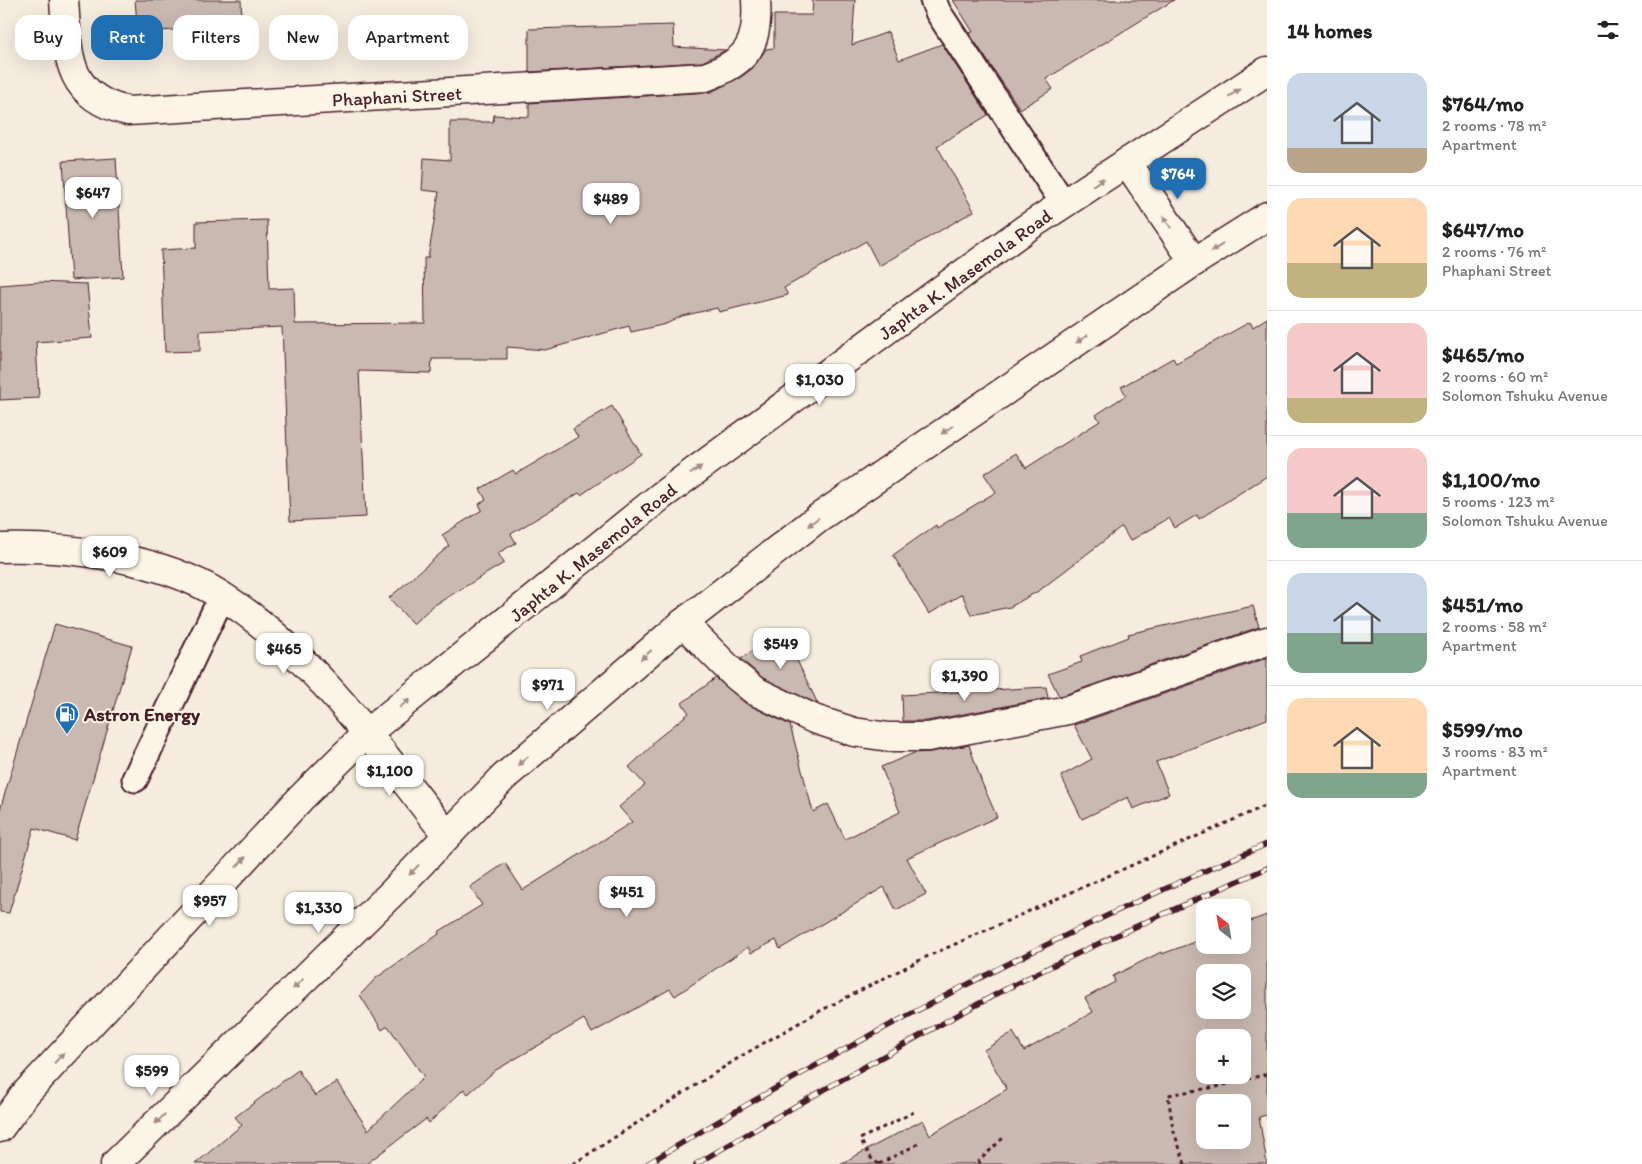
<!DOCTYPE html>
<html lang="en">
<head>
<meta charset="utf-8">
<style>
  :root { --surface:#fff; --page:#f6f6f6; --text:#222; --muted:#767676; --line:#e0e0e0; --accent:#1f6fb2 }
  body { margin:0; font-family:Itim,sans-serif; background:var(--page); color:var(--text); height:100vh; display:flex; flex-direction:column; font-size:19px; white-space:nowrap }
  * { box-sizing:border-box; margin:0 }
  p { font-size:16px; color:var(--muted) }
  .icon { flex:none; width:28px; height:28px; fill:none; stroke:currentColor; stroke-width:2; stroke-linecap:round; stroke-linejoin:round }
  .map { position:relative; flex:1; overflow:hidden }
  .details { display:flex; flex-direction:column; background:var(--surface); width:375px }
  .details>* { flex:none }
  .hud { position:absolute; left:15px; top:15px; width:475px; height:45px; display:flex; gap:10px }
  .needle { width:32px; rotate:329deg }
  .controls { position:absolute; left:1196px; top:899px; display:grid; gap:10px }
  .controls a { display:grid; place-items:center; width:55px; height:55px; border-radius:10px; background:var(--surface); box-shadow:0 5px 20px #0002; font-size:25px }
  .price { position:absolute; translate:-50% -42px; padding:0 11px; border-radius:10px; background:#fff; color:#222; font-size:16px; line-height:32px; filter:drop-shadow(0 1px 2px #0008) }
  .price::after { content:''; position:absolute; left:50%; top:30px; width:15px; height:11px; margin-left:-8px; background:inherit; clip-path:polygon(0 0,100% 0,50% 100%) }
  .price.current { background:var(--accent); color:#fff }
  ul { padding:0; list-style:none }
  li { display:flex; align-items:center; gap:15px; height:125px; padding:0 20px }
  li+li { border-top:1px solid var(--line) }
  li span { display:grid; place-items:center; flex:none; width:140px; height:100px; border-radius:15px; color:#555 }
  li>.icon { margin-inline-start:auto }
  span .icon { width:60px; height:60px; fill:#fffc; stroke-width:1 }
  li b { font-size:21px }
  h2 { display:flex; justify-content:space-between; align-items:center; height:60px; padding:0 20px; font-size:21px }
  .tag { padding:0 18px; border-radius:15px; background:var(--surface); box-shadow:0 5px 20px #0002; font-size:18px; line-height:45px }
  .tag.current { background:var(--accent); color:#fff }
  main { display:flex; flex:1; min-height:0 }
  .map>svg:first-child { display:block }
</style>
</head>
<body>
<main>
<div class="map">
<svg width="1267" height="1164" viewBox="0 0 1267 1164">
  <rect width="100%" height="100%" fill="#f5ecde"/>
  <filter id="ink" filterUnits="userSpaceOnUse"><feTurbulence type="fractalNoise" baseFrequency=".02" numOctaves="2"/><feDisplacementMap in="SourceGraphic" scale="10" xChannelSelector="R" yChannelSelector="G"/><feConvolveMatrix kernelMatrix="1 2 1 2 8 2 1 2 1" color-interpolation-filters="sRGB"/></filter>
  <g filter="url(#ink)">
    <!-- building -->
    <g fill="#cab9b1" stroke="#4a1f2b" fill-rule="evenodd">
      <path d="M135,0H241L242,24L138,33Z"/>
      <path d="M813,0H855L852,45L888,32L899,60L942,44L988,115L937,146L974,211L879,266L866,241L784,288L788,295L719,312L717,308L682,316L666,324L631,332L629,326L545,350L507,347V359H432L431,373L359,371L366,517L290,521L282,327L200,331V351L165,352L161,250L196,248V222L267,220L269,289L294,288L295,324L425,323L424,258H428L439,192L422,190L424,158L450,160V122H493L494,115L529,117V103L711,92L741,77L753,68L766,49L774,48V15H812Z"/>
      <path d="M953,0H1174L1046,79L1053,89L1020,109L969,33L973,32Z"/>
      <path d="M673,25L674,47L726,50L702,62L529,72V29Z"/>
      <path d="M116,158L123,277L71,280L63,161Z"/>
      <path d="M39,282L87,284L92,338L36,342L39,398L0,400V285Z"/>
      <path d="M1267,318V476L1199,519L1197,515L1175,528L1169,518L1130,541L1122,527L1040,590L1010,607L971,615L962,594L929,614L893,555L936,525L937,528L996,492L984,474L1016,453L1026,468L1100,421L1096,415L1126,395L1121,387L1173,358L1176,363L1250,322L1253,327Z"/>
      <path d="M612,406L641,454L581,495L579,493L511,534L516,543L498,553L504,563L433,606L413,624L389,598L449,546L442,535L482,510L479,504L486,500L480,489L513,470L516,474L578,437L573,429Z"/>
      <path d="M1253,606L1259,627L1064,695L1059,696L1048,674L1082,662L1080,656L1129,637L1128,634Z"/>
      <path d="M55,624L132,646L75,840L34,828L9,913L0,912V810Z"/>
      <path d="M789,644L818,704L763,678L741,659L760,645L766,655Z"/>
      <path d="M1267,658V719L1156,762L1169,794L1133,809L1128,797L1082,819L1061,776L1092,759L1074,725Z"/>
      <path d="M716,678L745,703L790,725L813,812L828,804L845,839L900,812L881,767L914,753L931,752L969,745L982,783L997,817L907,858L926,894L896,910L884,887L780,949L776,940L751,953L748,947L675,996L670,989L592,1033L584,1019L496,1070L468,1094L464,1089L429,1123L426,1119L366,1164H195L242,1125L235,1117L298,1070L315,1096L337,1082L368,1130L424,1077L388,1026L382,1030L360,995L376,978L439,934L438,932L482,905L470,887L505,863L523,890L632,822L619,807L645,785L629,767L653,745L652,743L689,713L682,703Z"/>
      <path d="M1046,687L1048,698L927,721H903L902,695Z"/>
      <path d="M1267,915V1115L1259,1117L1267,1164H840L923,1120L930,1135L1007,1089L984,1050L1013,1032L1024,1051L1093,1012L1085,998L1115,982L1113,976L1161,952L1162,954L1205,938V945H1242V924ZM1205,972H1242V1010H1205ZM1205,1038H1242V1075H1205ZM1205,1102H1242V1140H1205Z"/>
    </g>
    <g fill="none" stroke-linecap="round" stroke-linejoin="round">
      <!-- lane casing -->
      <g stroke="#4a1f2b" stroke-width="29">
        <g id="lane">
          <path d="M933,0L938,12L1064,204"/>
          <path d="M135,779L222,596"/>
        </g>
      </g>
      <!-- street casing -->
      <g stroke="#4a1f2b" stroke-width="31">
        <g id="street">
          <path d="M64,0C68,54 65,97 128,111L705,77C748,62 759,44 756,0"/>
          <path d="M683,623L735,675L755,691L814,719L854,732L889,737H928L1068,710L1267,641"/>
        </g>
      </g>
      <!-- secondary casing -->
      <g stroke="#4a1f2b" stroke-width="31">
        <g id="secondary">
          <path d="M1127,162L1194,262"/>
          <path d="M0,548C71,546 162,558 222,596C315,655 380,751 447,835"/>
          <path d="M0,1128L26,1093L302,797L367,733L661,496L964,273L1025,229L1267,71"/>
          <path d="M115,1164L393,892L504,777L683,623L818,518L1194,262L1267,216"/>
        </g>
      </g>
      <!-- path -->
      <g stroke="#4a1f2b" stroke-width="3" stroke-dasharray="4 4" stroke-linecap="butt">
        <path d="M573,1164L743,1055L818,1012L924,958L1267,805"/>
        <path d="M879,1164L871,1158L860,1139L914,1112"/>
        <path d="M879,1164L918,1144"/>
        <path d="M980,1164L979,1161L1004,1137"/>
        <path d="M1185,1164L1173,1129L1168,1095L1216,1087L1267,1074"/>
      </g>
      <!-- lane -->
      <use href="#lane" stroke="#fcf5e5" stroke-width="25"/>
      <!-- street -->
      <use href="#street" stroke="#fcf5e5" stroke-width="28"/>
      <!-- secondary -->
      <use href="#secondary" stroke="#fcf5e5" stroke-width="28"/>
      <!-- rail casing -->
      <g stroke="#4a1f2b" stroke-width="5.5">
        <g id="rail">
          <path d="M647,1164C846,1043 1052,935 1267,844"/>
          <path d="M696,1164C798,1104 901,1045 1006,989C1091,945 1180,907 1267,868"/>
        </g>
      </g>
      <!-- rail -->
      <use href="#rail" stroke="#fcf5e5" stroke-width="4" stroke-dasharray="11" stroke-linecap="butt"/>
    </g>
    <!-- one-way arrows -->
    <defs><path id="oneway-solid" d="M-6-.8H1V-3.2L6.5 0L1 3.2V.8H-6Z" transform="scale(1.25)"/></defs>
    <g fill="#a38a88">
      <use href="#oneway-solid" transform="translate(1234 93) rotate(-33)"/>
      <use href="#oneway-solid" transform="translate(1098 182) rotate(-34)"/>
      <use href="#oneway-solid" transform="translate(1167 222) rotate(-123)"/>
      <use href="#oneway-solid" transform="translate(1217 248) rotate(147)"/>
      <use href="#oneway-solid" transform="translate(1082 339) rotate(146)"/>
      <use href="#oneway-solid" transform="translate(947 430) rotate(146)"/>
      <use href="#oneway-solid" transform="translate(696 470) rotate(-36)"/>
      <use href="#oneway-solid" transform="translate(813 522) rotate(143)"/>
      <use href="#oneway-solid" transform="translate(646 655) rotate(139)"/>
      <use href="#oneway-solid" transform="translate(405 703) rotate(-39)"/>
      <use href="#oneway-solid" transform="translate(523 761) rotate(139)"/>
      <use href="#oneway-solid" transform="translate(241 862) rotate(-47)"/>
      <use href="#oneway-solid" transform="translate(414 870) rotate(133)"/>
      <use href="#oneway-solid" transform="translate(298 984) rotate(136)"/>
      <use href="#oneway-solid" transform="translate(59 1058) rotate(-47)"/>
      <use href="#oneway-solid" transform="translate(160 1119) rotate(135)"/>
    </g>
  </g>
  <!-- icons -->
  <defs>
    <g id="fuel-pin" transform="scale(1.25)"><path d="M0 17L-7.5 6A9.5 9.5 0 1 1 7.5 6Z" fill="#1f6fb2" stroke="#fcf5e5"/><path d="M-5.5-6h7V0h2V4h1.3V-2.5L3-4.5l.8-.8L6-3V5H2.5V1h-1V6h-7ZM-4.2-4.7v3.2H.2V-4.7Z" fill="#fff"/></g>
  </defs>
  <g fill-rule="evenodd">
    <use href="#fuel-pin" x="67" y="714"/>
  </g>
  <g text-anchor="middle" stroke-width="4" stroke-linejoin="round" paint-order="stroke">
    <!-- street labels -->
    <g font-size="19" fill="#4a1f2b" stroke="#fcf5e5">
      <text transform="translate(397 96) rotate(-3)" y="7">Phaphani Street</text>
      <text transform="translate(965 274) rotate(-36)" y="7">Japhta K. Masemola Road</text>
      <text transform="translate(593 552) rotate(-39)" y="7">Japhta K. Masemola Road</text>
    </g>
    <!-- poi labels -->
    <g font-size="19" font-weight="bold" fill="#4a1f2b" stroke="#fcf5e5" text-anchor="start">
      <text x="84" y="721">Astron Energy</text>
    </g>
  </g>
</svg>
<div class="controls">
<a><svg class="needle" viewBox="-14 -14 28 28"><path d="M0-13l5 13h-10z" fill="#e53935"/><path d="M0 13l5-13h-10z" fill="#767676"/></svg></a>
<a><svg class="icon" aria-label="layers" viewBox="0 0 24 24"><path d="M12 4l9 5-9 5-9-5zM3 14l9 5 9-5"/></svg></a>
<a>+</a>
<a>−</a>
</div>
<b class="price current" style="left:1178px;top:200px">$764</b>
<b class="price" style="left:93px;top:219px">$647</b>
<b class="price" style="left:611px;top:225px">$489</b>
<b class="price" style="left:820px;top:406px">$1,030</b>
<b class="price" style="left:110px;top:578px">$609</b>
<b class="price" style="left:781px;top:670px">$549</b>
<b class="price" style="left:284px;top:675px">$465</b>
<b class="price" style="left:965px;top:702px">$1,390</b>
<b class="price" style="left:548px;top:711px">$971</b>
<b class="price" style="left:390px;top:797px">$1,100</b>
<b class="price" style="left:627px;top:918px">$451</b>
<b class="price" style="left:210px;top:927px">$957</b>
<b class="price" style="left:319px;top:934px">$1,330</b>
<b class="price" style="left:152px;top:1097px">$599</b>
<div class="hud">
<a class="tag">Buy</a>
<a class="tag current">Rent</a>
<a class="tag">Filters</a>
<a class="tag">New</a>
<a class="tag">Apartment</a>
</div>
</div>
<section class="details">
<h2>14 homes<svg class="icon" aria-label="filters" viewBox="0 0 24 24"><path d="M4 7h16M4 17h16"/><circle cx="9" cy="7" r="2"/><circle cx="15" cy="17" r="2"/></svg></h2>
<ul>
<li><span style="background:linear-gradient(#c9d6e8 75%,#b9a48a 0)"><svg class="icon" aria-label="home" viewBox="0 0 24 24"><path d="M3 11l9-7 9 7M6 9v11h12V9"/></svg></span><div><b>$764/mo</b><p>2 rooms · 78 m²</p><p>Apartment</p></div></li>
<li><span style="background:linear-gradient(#ffd9b3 65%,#c2b280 0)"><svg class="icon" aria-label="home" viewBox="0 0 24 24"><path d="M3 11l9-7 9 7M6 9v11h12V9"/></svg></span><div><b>$647/mo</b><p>2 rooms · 76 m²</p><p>Phaphani Street</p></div></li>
<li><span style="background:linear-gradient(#f6c9c9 75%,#c2b280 0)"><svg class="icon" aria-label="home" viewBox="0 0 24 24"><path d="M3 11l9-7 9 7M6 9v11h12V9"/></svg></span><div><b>$465/mo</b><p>2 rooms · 60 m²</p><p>Solomon Tshuku Avenue</p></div></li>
<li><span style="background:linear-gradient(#f6c9c9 65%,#7fa58c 0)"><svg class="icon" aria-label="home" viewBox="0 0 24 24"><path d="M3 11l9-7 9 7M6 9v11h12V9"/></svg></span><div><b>$1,100/mo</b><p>5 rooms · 123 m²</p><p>Solomon Tshuku Avenue</p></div></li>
<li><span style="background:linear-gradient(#c9d6e8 60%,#7fa58c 0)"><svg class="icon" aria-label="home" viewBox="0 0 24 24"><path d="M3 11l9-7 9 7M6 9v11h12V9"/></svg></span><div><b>$451/mo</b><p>2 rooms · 58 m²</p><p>Apartment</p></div></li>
<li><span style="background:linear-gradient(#ffd9b3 75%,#7fa58c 0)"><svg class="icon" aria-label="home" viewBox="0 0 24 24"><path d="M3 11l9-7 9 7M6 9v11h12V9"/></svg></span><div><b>$599/mo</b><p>3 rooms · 83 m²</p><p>Apartment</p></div></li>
</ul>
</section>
</main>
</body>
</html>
